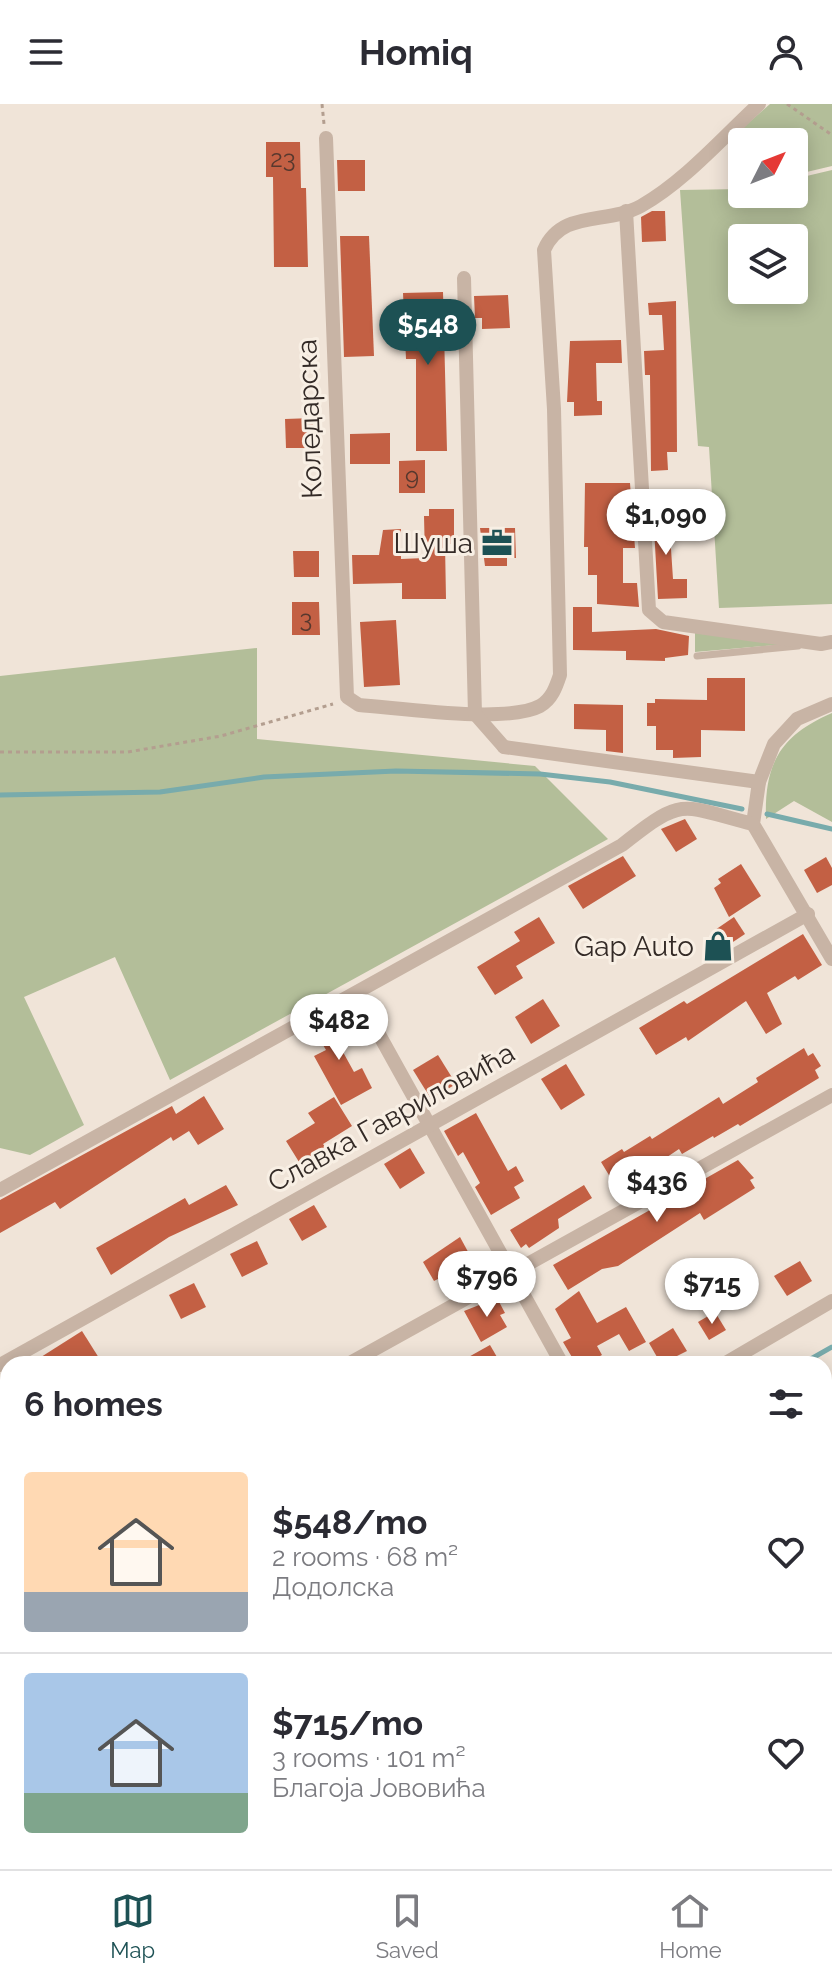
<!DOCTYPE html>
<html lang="en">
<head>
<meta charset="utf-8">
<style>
  :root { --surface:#fff; --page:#f7f7f7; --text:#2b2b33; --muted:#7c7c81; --line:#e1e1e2; --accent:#1d5154 }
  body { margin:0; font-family:Raleway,sans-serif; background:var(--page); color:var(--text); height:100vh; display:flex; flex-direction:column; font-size:30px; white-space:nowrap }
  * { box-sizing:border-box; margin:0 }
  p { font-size:26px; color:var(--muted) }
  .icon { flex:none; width:44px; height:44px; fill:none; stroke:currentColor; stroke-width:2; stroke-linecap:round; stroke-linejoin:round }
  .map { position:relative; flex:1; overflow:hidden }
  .drawer { position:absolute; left:0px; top:1252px; width:832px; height:514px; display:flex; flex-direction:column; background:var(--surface); border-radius:24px 24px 0 0; box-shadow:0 4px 20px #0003 }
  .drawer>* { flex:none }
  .needle { width:52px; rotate:48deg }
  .buttons { position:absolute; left:728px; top:24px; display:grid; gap:16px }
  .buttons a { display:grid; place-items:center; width:80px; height:80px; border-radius:8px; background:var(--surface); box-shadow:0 4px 20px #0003; font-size:40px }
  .price { position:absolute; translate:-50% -68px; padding:0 18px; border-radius:28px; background:#fff; color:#222; font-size:26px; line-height:52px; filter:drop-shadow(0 2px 4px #0008) }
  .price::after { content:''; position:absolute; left:50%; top:48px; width:24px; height:18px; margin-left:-12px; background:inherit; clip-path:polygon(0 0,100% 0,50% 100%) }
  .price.on { background:var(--accent); color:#fff }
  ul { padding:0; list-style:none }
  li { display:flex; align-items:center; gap:24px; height:200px; padding:0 24px }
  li+li { border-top:2px solid var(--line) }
  li span { display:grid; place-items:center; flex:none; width:224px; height:160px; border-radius:8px; color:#555 }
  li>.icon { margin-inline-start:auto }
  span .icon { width:96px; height:96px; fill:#fffc; stroke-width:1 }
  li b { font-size:34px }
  h2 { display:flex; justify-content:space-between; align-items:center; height:96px; padding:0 24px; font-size:34px }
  header { display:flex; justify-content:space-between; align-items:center; height:104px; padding:0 24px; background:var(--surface); font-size:36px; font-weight:700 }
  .tab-bar { display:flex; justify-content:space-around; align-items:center; height:112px; border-top:2px solid var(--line); background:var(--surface); font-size:22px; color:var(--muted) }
  .tab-bar a { display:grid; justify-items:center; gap:4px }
  .tab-bar .on { color:var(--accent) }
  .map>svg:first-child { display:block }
</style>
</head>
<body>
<header><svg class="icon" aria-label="menu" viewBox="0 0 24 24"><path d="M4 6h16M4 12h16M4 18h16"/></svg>Homiq<svg class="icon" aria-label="person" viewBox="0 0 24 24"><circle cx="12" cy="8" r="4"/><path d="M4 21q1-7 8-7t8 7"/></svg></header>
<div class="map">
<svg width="832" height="1765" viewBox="0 0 832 1765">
  <rect width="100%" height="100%" fill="#f0e4d8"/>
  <!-- green -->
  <g fill="#b3be99" fill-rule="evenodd">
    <path d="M770,0H832V62L794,71V38H742V52L739,27Z"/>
    <path d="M832,66V500L719,504L709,343L698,342L680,86L742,85V90H794V75ZM794,134V186H742V134Z"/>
    <path d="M695,528L788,540L695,548Z"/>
    <path d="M257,544V635L535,662L608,735L170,976L115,853L24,893L84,1021L30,1051L0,1044V572Z"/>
    <path d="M832,609V718L794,697L766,715C764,659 781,631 832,609Z"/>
  </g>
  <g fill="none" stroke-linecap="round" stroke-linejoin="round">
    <!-- stream -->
    <g stroke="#78abac" stroke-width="5">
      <path d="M0,691L160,688L264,673L396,667L540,670L610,678L742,705"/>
      <path d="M767,710L832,725"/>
      <path d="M802,1260L832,1243"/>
      <path d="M0,1553L8,1556"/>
      <path d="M160,1765L162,1758"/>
    </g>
  </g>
  <!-- building -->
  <g fill="#c36044">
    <path d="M266,38H300L301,84H306L308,163H274L273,73H266Z"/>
    <path d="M337,56H365V87H338Z"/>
    <path d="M652,107H665L666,137L642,138L641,113Z"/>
    <path d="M340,132H369L374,252L344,253Z"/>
    <path d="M443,188L447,347H416V255H406L403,189Z"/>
    <path d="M508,191L510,224L482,225V214H475L474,192Z"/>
    <path d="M676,197L677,348H667L668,366L651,367L650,271H645L644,247L664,246L662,211H649L648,199Z"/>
    <path d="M621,236L622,259H596L597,297H602V311L574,312V298H567L570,237Z"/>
    <path d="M313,314V344H286L285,315Z"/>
    <path d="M390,329V360H350V330Z"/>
    <path d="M425,356V389H399V357Z"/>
    <path d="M585,379H630L635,444H623V479H637L639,503L597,500V471H588V443H584Z"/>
    <path d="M673,404L675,430H670L673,475H687V494L658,495L653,406Z"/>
    <path d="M429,405H454V440H445L446,495H402V479L353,480L352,451H379L383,426L401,425V455L425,454L424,412H429Z"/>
    <path d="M480,424H515L516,454H507V462H485Z"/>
    <path d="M293,447H319V473H294Z"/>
    <path d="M292,498H319L320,531H292Z"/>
    <path d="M573,503H592V528L656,525L689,532L688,551L665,554V557L626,556V547L573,546Z"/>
    <path d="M396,516L400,581L364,583L360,518Z"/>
    <path d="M707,574H745V627L701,626V653L673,654V646H656V622H647V599H655V595L707,596Z"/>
    <path d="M574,600L623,601V649L606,647V626L574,625Z"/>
    <path d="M685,715L697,735L676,748L661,725Z"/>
    <path d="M623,752L636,772L583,805L568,782Z"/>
    <path d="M826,753L832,764V781L817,789L804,766Z"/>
    <path d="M741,760L761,792L729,813L714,784L721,779L718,775Z"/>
    <path d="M539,813L555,839L516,862L523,874L495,891L477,863L520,837L514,828Z"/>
    <path d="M734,813L745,830L727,842L715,826Z"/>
    <path d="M803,830L822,861L798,876L795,872L767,889L782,920L766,930L746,897L688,937L686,933L656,951L639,924L684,897L687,900Z"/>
    <path d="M543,895L560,922L531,940L515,913Z"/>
    <path d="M338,910L350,932L338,939L354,968L362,964L372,984L341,1001L314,952L326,946L313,924Z"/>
    <path d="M804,944L808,952L813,949L821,962L815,966L819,974L740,1022L738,1020L714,1034L713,1032L682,1050L679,1045L618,1086L601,1058L622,1045L624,1048L650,1032L652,1035L719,993L723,1000L758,978L756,974Z"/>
    <path d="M438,951L456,980L431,995L413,966Z"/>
    <path d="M566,960L585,991L561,1006L541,975Z"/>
    <path d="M204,992L224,1025L198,1041L189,1027L173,1037L171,1033L60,1105L55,1098L0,1129V1096L172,1002L176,1010Z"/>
    <path d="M334,993L352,1022L323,1040L330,1050L304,1066L286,1037L315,1019L308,1009Z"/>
    <path d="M476,1009L508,1067L516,1062L524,1077L514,1083L520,1094L491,1111L475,1083L480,1079L463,1048L458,1052L444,1027Z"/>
    <path d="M410,1044L425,1069L400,1085L384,1060Z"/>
    <path d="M738,1056L754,1074L750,1076L755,1084L704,1116L700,1109L618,1162L602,1165L568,1186L553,1161Z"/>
    <path d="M226,1081L238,1101L169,1133L111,1171L96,1144L185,1094L189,1101Z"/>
    <path d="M584,1081L592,1094L558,1115L559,1124L529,1144L526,1140L521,1144L510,1126Z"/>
    <path d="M314,1101L327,1123L302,1137L289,1115Z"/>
    <path d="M460,1133L473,1157L434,1177L423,1158Z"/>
    <path d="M257,1137L268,1160L242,1173L230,1150Z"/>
    <path d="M800,1157L812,1177L787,1192L774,1172Z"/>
    <path d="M194,1179L206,1203L181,1215L169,1191Z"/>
    <path d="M579,1187L597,1219L626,1203L646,1238L629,1247L619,1230L597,1242L602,1251L585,1260H576L563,1238L571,1234L555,1205Z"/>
    <path d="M497,1194L505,1209L500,1211L507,1223L481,1238L464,1207Z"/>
    <path d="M715,1208L726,1226L709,1236L698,1218Z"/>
    <path d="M673,1224L687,1247L661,1260L649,1239Z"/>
    <path d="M82,1227L99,1254L89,1260H30Z"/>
    <path d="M490,1241L501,1260H456Z"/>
  </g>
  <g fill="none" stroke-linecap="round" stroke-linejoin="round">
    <!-- path -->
    <g stroke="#b39e8f" stroke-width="3" stroke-dasharray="4 4" stroke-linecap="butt">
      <path d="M322,0L324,20"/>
      <path d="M787,0L832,31"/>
      <path d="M0,648H128L221,632L333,600"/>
    </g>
    <!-- lane -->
    <g stroke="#c8b4a5" stroke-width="7">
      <path d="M697,552L798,542"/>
      <path d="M0,1331L8,1350"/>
    </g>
    <!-- street -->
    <g stroke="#c8b4a5" stroke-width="14">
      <path d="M326,34L347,593L359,601C400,604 506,620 540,602C552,595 556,583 560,571L554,305L544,146C562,105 607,121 641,102C685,77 722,34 759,0"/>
      <path d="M626,107L649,506L663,518L821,540L832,538"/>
      <path d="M464,174L475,610L504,643"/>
      <path d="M832,600L797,615L774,640L759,678L753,720L832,855"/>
      <path d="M504,643L759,678"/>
      <path d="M356,889L562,1260"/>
      <path d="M0,1086L622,741C684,692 679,701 753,720"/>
      <path d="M348,1260L832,991"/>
      <path d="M724,1260L832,1197"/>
      <path d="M0,1261L808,810"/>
      <path d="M0,1436L8,1437"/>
      <path d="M0,1752L8,1738"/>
      <path d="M466,1758V1765"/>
      <path d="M609,1758V1765"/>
      <path d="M756,1758V1765"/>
    </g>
  </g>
  <!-- icons -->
  <defs>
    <g id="office-bare" transform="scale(2.4)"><path d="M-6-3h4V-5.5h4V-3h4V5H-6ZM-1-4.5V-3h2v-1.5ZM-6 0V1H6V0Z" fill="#1d5154" stroke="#f8efe4" stroke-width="2.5" paint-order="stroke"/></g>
    <g id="shop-bare" transform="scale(2.4)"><path d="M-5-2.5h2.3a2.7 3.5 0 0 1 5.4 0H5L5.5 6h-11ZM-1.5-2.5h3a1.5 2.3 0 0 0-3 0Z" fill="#1d5154" stroke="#f8efe4" stroke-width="2.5" paint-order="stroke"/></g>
  </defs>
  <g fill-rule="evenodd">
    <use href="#office-bare" x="497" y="439"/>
    <use href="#shop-bare" x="718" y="842"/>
  </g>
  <g text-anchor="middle" stroke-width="6" stroke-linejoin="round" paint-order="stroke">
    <!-- number labels -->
    <g font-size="24" fill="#57382e">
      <text x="283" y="63">23</text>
      <text x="412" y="381">9</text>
      <text x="306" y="523">3</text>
    </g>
    <!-- street labels -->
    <g font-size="28" fill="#332a26" stroke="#f8efe4">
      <text transform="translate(309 315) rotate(-92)" y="10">Коледарска</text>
      <text transform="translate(391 1013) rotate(-29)" y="10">Славка Гавриловића</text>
    </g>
    <!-- poi labels -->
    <g font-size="28" fill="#332a26" stroke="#f8efe4" text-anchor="end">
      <text x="473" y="449">Шуша</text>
      <text x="694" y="852">Gap Auto</text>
    </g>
  </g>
</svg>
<div class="buttons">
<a><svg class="needle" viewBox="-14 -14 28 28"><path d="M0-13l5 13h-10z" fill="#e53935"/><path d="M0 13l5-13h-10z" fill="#7c7c81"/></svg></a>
<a><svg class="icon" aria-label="layers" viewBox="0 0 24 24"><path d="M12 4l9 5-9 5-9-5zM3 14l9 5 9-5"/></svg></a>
</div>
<b class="price on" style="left:428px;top:263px">$548</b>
<b class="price" style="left:666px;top:453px">$1,090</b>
<b class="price" style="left:339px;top:958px">$482</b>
<b class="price" style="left:657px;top:1120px">$436</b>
<b class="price" style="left:487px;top:1215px">$796</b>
<b class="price" style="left:712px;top:1222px">$715</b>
<section class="drawer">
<h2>6 homes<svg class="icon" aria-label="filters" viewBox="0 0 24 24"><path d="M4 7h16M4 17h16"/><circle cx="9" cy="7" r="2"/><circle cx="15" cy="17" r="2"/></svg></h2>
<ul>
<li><span style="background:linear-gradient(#ffd9b3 75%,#9aa5b1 0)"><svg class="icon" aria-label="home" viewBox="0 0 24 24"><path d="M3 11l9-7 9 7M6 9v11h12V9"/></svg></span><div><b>$548/mo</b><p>2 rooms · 68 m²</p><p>Додолска</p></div><svg class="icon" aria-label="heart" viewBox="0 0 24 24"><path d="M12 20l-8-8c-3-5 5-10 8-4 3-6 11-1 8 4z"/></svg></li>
<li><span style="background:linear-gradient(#a9c7e8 75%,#7fa58c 0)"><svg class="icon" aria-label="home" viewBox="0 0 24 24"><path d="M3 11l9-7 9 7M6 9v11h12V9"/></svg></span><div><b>$715/mo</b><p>3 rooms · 101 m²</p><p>Благоја Јововића</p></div><svg class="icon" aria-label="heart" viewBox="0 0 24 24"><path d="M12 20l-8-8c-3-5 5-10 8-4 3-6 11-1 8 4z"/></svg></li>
</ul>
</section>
</div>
<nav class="tab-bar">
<a class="on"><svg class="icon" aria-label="map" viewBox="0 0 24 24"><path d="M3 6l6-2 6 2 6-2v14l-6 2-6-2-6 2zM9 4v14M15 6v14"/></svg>Map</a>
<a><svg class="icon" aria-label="saved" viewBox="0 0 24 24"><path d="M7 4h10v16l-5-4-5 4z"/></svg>Saved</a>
<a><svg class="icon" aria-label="home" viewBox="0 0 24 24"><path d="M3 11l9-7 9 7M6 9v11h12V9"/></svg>Home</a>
</nav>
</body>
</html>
